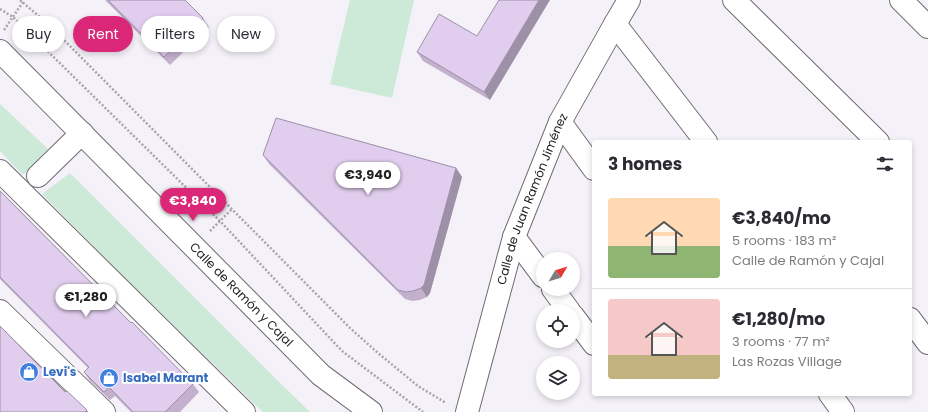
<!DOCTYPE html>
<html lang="en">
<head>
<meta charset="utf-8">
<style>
  :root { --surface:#fff; --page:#f2f2f3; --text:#2b2b33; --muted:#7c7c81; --line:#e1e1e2; --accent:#db2777 }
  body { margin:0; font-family:Poppins,sans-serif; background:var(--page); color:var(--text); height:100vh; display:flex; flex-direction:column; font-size:15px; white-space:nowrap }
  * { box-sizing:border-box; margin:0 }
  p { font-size:13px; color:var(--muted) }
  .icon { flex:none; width:22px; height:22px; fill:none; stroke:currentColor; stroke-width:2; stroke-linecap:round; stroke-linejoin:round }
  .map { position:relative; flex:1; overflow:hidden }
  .sheet { position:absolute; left:592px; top:140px; width:320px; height:256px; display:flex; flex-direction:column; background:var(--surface); border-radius:4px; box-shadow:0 2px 6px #0003 }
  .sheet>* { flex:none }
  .banner { position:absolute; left:12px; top:16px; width:380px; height:36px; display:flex; gap:8px }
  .needle { width:26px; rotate:52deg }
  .fabs { position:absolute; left:536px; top:252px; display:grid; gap:8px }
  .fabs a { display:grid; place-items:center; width:44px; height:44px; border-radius:50%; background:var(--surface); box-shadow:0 2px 6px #0003; font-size:20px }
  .price { position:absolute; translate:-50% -34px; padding:0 9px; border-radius:14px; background:#fff; color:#222; font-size:13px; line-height:26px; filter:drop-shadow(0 1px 2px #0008) }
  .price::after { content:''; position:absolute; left:50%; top:24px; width:12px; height:9px; margin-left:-6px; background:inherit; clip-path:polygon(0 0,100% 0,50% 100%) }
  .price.selected { background:var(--accent); color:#fff }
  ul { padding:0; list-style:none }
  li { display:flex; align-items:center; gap:12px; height:100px; padding:0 16px }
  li+li { border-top:1px solid var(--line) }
  li span { display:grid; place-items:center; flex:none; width:112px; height:80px; border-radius:4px; color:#555 }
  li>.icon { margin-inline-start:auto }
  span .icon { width:48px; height:48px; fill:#fffc; stroke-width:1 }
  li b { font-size:17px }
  h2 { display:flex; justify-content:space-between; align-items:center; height:48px; padding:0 16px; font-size:17px }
  .chip { padding:0 14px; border-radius:18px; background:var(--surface); box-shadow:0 2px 6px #0003; font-size:14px; line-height:36px }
  .chip.selected { background:var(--accent); color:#fff }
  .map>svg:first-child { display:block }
</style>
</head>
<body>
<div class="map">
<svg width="928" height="412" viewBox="0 0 928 412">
  <rect width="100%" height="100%" fill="#f5f1f9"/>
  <!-- green -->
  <g fill="#cde9d8">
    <path d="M350,0H414L392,98L330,84Z"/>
    <path d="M0,104L48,149L23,175L0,151Z"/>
    <path d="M70,173L276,379L310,412H263L125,278L42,194Z"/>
  </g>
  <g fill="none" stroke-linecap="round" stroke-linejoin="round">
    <!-- minor casing -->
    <g stroke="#706c72" stroke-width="24">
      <g id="minor">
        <path d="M734,0L878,142"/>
        <path d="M901,0L928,27"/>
        <path d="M615,24L706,142"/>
        <path id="s1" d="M0,51L321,375L371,412"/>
        <path d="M560,122L594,169"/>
        <path d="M0,171L244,412"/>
        <path d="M38,176L82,133"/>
        <path d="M514,237L543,276"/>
        <path d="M553,289L569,311"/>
        <path d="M0,311L104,412"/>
        <path d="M573,316L594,344"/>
        <path d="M910,319L928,343"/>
        <path d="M830,394L843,412"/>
        <path id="s2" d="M467,412L514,237L560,122L615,24L629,0"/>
      </g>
    </g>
    <!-- path -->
    <g stroke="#a7a4aa" stroke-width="2.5" stroke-dasharray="2 2" stroke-linecap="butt">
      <path d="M20,0L48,24L350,328L378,353L418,386L446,403"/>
      <path d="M0,9L13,17L220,221L342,351L423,412"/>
      <path d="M4,30L23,2"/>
      <path d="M210,231L232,209"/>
    </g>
    <!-- minor -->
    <use href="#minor" stroke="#fff" stroke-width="22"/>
  </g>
  <!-- wall -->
  <g fill="#c2b0cd">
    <path d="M105,0H185L203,18L209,27L170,65Z"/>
    <path d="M477,36L490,100L423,61L417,52Z"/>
    <path d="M263,155L456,168L462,177L430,293L427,297L420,300L412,301L405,299L269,164Z"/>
    <path d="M0,191L131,323L193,384L199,392L180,412H131L115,396L110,400L90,381L84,372L88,368L0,279Z"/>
  </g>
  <!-- shaded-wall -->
  <g fill="#9e90a7">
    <path d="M539,0H550L490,100L484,92Z"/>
    <path d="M456,168L462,177L430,293L427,297L421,288Z"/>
  </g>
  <!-- building -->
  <g fill="#e1cdee" stroke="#9e90a7">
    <path d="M108,0H185L203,18L164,57Z"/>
    <path d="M499,0H539L484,92L417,52L439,14L477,36Z"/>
    <path d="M276,118L456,168L424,285L421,288L413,291L406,292L398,290L263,155Z"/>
    <path d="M0,191L131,323L132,322L193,384L165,412H133L109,387L104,392L84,372L89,367L0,277Z"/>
    <path d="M0,326L65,392L67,391L87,410L85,412H0Z"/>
  </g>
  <!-- icons -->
  <defs>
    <g id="shop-disc" transform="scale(1)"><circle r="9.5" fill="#3f7fe0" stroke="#fff"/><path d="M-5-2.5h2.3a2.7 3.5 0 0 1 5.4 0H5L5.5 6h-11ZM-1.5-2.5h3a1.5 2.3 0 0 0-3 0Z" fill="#fff"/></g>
  </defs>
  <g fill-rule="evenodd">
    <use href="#shop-disc" x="29" y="372"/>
    <use href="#shop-disc" x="109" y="378"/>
  </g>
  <g text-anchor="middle" stroke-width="4" stroke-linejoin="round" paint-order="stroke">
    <!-- street labels -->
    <g font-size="12" fill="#222023" stroke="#fff">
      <text dy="4" stroke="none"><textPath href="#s2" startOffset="223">Calle de Juan Ramón Jiménez</textPath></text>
      <text dy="4" stroke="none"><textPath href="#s1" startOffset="343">Calle de Ramón y Cajal</textPath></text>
    </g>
    <!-- shop labels -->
    <g font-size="12" font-weight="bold" fill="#366cbe" stroke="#fff" text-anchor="start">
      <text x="43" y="376">Levi's</text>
      <text x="123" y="382">Isabel Marant</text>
    </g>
  </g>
</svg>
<div class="fabs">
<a><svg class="needle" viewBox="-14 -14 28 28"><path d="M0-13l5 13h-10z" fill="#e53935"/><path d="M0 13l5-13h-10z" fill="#7c7c81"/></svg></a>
<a><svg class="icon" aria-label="locate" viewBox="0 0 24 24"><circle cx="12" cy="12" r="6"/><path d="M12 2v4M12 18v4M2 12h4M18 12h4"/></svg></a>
<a><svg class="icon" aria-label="layers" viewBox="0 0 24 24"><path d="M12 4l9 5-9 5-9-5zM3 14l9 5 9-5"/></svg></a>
</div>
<b class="price" style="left:368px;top:196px">€3,940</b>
<b class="price selected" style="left:193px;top:222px">€3,840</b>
<b class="price" style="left:86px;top:318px">€1,280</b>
<div class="banner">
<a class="chip">Buy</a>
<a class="chip selected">Rent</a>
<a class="chip">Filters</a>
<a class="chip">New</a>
</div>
<section class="sheet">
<h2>3 homes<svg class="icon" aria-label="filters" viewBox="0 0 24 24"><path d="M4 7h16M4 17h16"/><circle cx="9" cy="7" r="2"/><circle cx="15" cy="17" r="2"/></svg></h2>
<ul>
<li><span style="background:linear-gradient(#ffd9b3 60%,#8fb573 0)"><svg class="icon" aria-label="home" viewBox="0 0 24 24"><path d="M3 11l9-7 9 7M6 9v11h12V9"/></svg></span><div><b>€3,840/mo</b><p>5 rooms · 183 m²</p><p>Calle de Ramón y Cajal</p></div></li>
<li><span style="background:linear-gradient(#f6c9c9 70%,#c2b280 0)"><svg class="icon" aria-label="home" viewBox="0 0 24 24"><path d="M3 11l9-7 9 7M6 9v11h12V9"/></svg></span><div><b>€1,280/mo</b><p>3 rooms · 77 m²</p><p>Las Rozas Village</p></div></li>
</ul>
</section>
</div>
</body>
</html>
